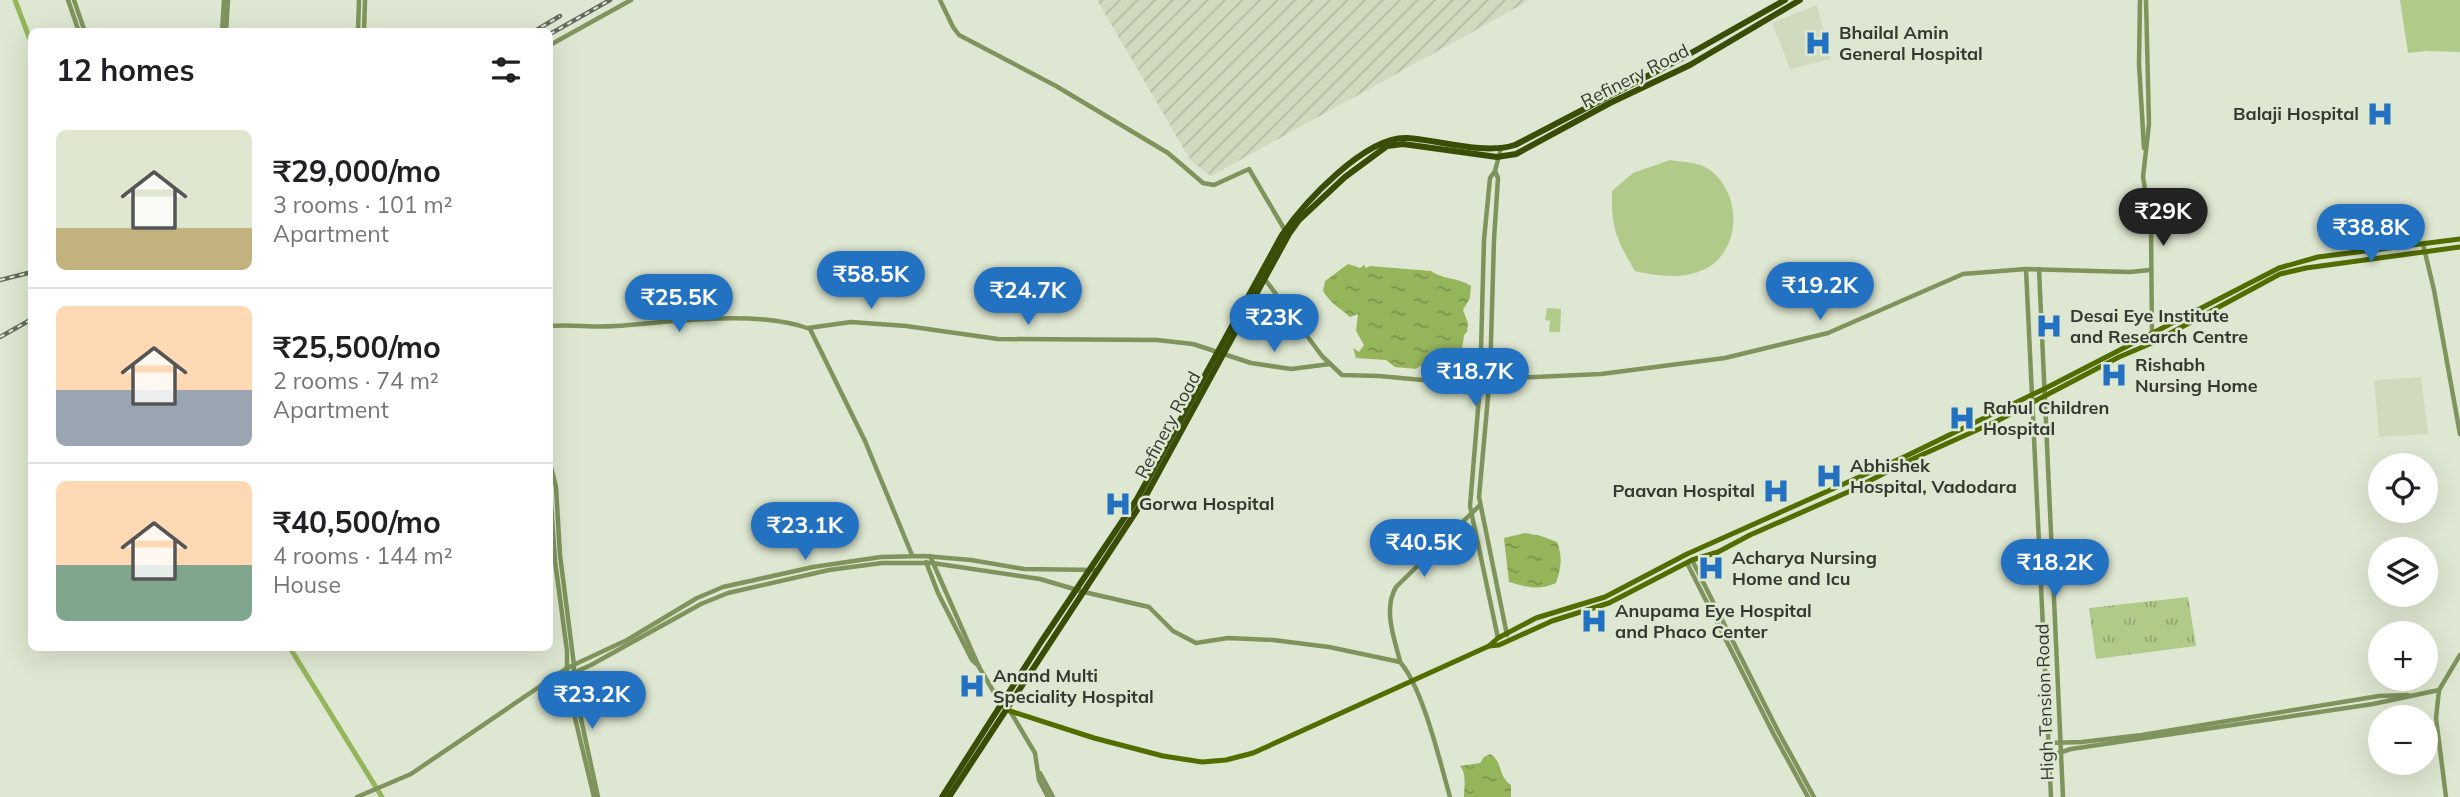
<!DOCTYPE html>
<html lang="en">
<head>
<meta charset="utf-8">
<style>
  :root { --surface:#fff; --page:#f6f6f6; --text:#202124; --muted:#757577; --line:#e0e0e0; --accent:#2372c1 }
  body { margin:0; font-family:Mulish,sans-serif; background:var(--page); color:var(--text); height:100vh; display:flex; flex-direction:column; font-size:26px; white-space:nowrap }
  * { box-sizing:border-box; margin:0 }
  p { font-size:23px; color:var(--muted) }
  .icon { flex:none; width:38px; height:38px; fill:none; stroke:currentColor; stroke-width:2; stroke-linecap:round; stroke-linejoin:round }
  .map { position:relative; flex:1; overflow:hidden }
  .drawer { position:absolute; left:28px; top:28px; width:525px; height:623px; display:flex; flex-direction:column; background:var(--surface); border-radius:10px; box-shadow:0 7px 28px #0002 }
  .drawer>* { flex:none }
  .tools { position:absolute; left:2368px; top:453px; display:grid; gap:14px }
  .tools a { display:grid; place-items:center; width:70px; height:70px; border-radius:50%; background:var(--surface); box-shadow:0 7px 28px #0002; font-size:35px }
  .price { position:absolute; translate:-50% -60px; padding:0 16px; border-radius:24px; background:var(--accent); color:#fff; font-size:23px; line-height:46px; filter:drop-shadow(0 2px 4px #0008) }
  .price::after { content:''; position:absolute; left:50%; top:42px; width:21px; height:16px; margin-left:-10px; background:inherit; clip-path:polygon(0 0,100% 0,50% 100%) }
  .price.active { background:#222; color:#fff }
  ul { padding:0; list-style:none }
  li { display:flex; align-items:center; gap:21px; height:175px; padding:0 28px }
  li+li { border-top:2px solid var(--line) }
  li span { display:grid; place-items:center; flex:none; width:196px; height:140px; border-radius:10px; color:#555 }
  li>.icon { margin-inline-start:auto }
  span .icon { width:84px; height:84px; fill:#fffc; stroke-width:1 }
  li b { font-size:30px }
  h2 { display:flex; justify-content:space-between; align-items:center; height:84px; padding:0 28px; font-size:30px }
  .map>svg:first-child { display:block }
</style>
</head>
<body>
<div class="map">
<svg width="2460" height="797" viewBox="0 0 2460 797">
  <defs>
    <pattern id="industrial-furrows" width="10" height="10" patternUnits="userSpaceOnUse" patternTransform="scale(1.75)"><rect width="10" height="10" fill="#d0dabf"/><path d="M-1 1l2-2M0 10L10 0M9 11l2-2" fill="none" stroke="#b3bca5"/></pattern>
    <pattern id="park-tufts" width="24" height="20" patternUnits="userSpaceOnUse" patternTransform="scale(1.75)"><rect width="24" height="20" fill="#b0ca89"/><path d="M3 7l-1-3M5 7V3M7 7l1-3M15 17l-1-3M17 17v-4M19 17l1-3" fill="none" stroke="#90a571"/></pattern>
    <pattern id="water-ripples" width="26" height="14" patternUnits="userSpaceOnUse" patternTransform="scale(1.75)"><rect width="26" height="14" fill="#95b55b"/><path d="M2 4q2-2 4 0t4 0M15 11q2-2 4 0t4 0" fill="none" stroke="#7a944c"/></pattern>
  </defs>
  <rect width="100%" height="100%" fill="#dee7d1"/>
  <!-- built -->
  <g fill="#d0dabf">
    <path d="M1817,5L1831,59L1790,69L1772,23Z"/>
    <path d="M2421,377L2428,434L2379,437L2374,380Z"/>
  </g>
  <!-- industrial -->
  <path fill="url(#industrial-furrows)" d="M1097,0H1530L1211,176L1191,161Z"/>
  <!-- grass -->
  <g fill="#b0ca89">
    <path d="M2400,0H2460V52L2425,51L2408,53Z"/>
    <path d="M1670,160C1682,162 1696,162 1707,168C1742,190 1743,250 1705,269C1682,280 1658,276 1635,271C1616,239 1611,227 1612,191L1633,173Z"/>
    <path d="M1547,308L1561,309L1560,332H1549L1550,321L1545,320Z"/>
  </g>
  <!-- park -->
  <path fill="url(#park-tufts)" d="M2188,597L2196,646L2096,659L2089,608Z"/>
  <!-- water -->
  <g fill="url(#water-ripples)">
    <path d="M1348,264L1360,268L1364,265L1366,268L1370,266L1431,271C1441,279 1457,277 1471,286L1470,298L1463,310L1468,323L1467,332L1464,335C1462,352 1459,373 1437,371C1431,370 1426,367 1420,366L1416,369L1395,367L1386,360L1356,358L1353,348L1359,352L1364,345L1356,331L1358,314L1350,317C1340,308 1330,303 1323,291L1325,281Z"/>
    <path d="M1525,533L1541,536L1557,542C1563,557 1561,568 1556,583C1539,591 1526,587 1509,582L1504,538Z"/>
    <path d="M1490,754C1503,761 1498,777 1511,785V797H1464C1464,787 1467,774 1460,766L1480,763L1484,757Z"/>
  </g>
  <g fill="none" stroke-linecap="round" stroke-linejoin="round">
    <!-- canal -->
    <g stroke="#95b55b" stroke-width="5">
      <path d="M15,0L32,45"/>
      <path d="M290,648L382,797"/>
    </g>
    <!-- tertiary -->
    <g stroke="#7f945c" stroke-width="4.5">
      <path d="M68,0L79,32"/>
      <path d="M74,0L85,32"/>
      <path d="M940,0L953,27L959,35L1056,86L1168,153L1203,183L1214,185L1249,169L1286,232"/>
      <path d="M2140,0L2139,64L2144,148"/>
      <path d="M2146,0L2149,124L2143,177L2151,225L2152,343"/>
      <path d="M222,32L224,0"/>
      <path d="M226,32L228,0"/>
      <path d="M358,32L359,0"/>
      <path d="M364,32L365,0"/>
      <path d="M550,45L631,0"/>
      <path d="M1495,171L1498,178L1494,240L1490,375L1479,497L1507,635"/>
      <path d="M2423,244L2434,290L2460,434"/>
      <path d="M2026,269L2051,797"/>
      <path d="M2039,269L2063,797"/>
      <path d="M1264,278L1322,356L1342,375L1379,376L1488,386"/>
      <path d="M550,326C571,324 593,328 615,326C673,322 755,309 810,329L865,441L912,555"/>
      <path d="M808,328L851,322L906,326L998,339L1157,340L1193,344L1251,363L1291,369L1330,364"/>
      <path d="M1480,373L1514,378L1601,374L1725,358L1828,333L1963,274L2026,269L2130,272L2150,270"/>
      <path d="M550,463L556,487L560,555L574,665L573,682L598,797"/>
      <path d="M550,488L555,561L567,651V685L594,797"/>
      <path d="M930,556L979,667L1001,704"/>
      <path d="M1692,560L1778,731L1814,797"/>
      <path d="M926,562L938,593L972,660L979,666"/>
      <path d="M1687,563L1773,733L1808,797"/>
      <path d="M1498,638L1470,506L1480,385L1484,240L1490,178L1495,171L1501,148"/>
      <path d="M1400,661C1394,638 1383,609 1396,587L1479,506"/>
      <path d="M544,683L555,681L591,665L701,604L728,593L829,570L882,563H932L1040,579L1084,592L1149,607L1173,631L1196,643L1228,638L1273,640L1329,647L1400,662C1423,688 1440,762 1450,797"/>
      <path d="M1010,711L1035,753L1039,780L1048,797"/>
      <path d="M2049,743L2082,742L2142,735L2379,696L2408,695"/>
      <path d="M2049,756L2071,749L2373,704L2439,690"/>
      <path d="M1040,773L1053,797"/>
      <path d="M357,797L411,774L567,668L627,640L697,598L723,587L813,567L881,557L924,556L971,560L1024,569L1098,570"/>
      <path d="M2446,797L2436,718L2439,690L2460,655"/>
    </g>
    <!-- secondary -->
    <g stroke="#516d00" stroke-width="5">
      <path d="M1489,646L1498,638L1536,618L1605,597L1687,554L1904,457L2046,388L2279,268L2318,257L2460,239"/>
      <path d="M1004,707L1010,711L1094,738L1163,756L1202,762L1226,760L1253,753L1489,646L1499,645L1552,621L1609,603L1692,560L1718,552L1750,535L1848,492L1906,462L1997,421L2119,357L2152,343L2280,274L2306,268L2460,247"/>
    </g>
    <!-- primary -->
    <g stroke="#394d07" stroke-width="6">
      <path d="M942,797L1041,642L1137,499L1282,235C1304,203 1365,136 1407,138C1439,140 1484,155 1515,145L1684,57L1785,0"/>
      <path d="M949,797L1143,501L1289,234L1299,220L1345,177L1387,146L1403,144L1497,157L1516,154L1610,103L1690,65L1800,0"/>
    </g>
    <!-- rail casing -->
    <g stroke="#656a5e" stroke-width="4.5">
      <g id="rail">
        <path d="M533,32L560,16"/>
        <path d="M550,34L610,0"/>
        <path d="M0,280L32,272"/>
        <path d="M0,337L32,319"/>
      </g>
    </g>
    <!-- rail -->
    <use href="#rail" stroke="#dee7d1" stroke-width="2" stroke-dasharray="5" stroke-linecap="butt"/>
  </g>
  <!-- icons -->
  <defs>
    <g id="hospital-bare" transform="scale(2.1)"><path d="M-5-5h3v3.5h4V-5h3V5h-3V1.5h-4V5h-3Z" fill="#2372c1" stroke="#dee7d1" stroke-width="2.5" paint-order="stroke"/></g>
  </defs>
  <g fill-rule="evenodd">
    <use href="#hospital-bare" x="1818" y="43"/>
    <use href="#hospital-bare" x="2380" y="114"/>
    <use href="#hospital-bare" x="2049" y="326"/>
    <use href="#hospital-bare" x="2114" y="375"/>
    <use href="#hospital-bare" x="1962" y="418"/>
    <use href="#hospital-bare" x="1829" y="476"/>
    <use href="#hospital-bare" x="1776" y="491"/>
    <use href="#hospital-bare" x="1118" y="504"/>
    <use href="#hospital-bare" x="1711" y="568"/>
    <use href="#hospital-bare" x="1594" y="621"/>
    <use href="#hospital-bare" x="972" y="686"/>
  </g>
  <g text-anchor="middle" stroke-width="5" stroke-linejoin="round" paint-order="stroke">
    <!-- poi labels -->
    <g font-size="18" font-weight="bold" fill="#363931" stroke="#dee7d1" text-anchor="start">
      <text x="1839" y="39">Bhailal Amin<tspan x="1839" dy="21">General Hospital</tspan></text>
      <text x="2359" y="120" text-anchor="end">Balaji Hospital</text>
      <text x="2070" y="322">Desai Eye Institute<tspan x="2070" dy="21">and Research Centre</tspan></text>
      <text x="2135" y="371">Rishabh<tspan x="2135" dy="21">Nursing Home</tspan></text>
      <text x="1983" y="414">Rahul Children<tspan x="1983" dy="21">Hospital</tspan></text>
      <text x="1850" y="472">Abhishek<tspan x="1850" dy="21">Hospital, Vadodara</tspan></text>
      <text x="1755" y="497" text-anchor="end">Paavan Hospital</text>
      <text x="1139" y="510">Gorwa Hospital</text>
      <text x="1732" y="564">Acharya Nursing<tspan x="1732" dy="21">Home and Icu</tspan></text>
      <text x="1615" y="617">Anupama Eye Hospital<tspan x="1615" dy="21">and Phaco Center</tspan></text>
      <text x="993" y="682">Anand Multi<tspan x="993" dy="21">Speciality Hospital</tspan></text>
    </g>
    <!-- street labels -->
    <g font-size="18" fill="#363931" stroke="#dee7d1">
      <text transform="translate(1635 76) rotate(-27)" y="6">Refinery Road</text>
      <text transform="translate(1168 425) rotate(-62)" y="6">Refinery Road</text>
      <text transform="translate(2045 702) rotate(-92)" y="6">High Tension Road</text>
    </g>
  </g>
</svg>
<div class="tools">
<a><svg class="icon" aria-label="locate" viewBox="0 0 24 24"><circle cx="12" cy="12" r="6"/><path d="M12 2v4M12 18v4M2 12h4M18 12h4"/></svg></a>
<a><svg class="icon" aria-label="layers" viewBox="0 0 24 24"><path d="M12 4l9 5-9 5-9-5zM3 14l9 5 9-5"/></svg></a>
<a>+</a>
<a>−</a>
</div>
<b class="price active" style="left:2163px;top:248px">₹29K</b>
<b class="price" style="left:2371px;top:264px">₹38.8K</b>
<b class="price" style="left:871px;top:311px">₹58.5K</b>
<b class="price" style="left:1820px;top:322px">₹19.2K</b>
<b class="price" style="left:1028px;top:327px">₹24.7K</b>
<b class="price" style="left:679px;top:334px">₹25.5K</b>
<b class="price" style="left:1274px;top:354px">₹23K</b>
<b class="price" style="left:1475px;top:408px">₹18.7K</b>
<b class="price" style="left:805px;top:562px">₹23.1K</b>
<b class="price" style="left:1424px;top:579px">₹40.5K</b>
<b class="price" style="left:2055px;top:599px">₹18.2K</b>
<b class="price" style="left:592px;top:731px">₹23.2K</b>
<section class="drawer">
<h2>12 homes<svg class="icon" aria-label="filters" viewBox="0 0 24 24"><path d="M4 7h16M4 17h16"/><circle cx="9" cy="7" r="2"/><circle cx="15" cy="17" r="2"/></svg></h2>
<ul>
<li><span style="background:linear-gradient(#dfe7d0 70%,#c2b280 0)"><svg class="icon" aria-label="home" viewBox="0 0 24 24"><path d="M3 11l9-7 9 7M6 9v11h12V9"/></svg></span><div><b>₹29,000/mo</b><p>3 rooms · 101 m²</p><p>Apartment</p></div></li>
<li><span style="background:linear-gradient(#ffd9b3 60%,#9aa5b1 0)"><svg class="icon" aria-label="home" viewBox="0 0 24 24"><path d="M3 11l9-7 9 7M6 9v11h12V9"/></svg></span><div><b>₹25,500/mo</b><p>2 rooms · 74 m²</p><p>Apartment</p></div></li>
<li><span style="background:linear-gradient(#ffd9b3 60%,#7fa58c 0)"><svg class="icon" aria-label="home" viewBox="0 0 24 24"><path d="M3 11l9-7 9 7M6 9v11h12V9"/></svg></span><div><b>₹40,500/mo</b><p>4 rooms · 144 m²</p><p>House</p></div></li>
</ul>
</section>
</div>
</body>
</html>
